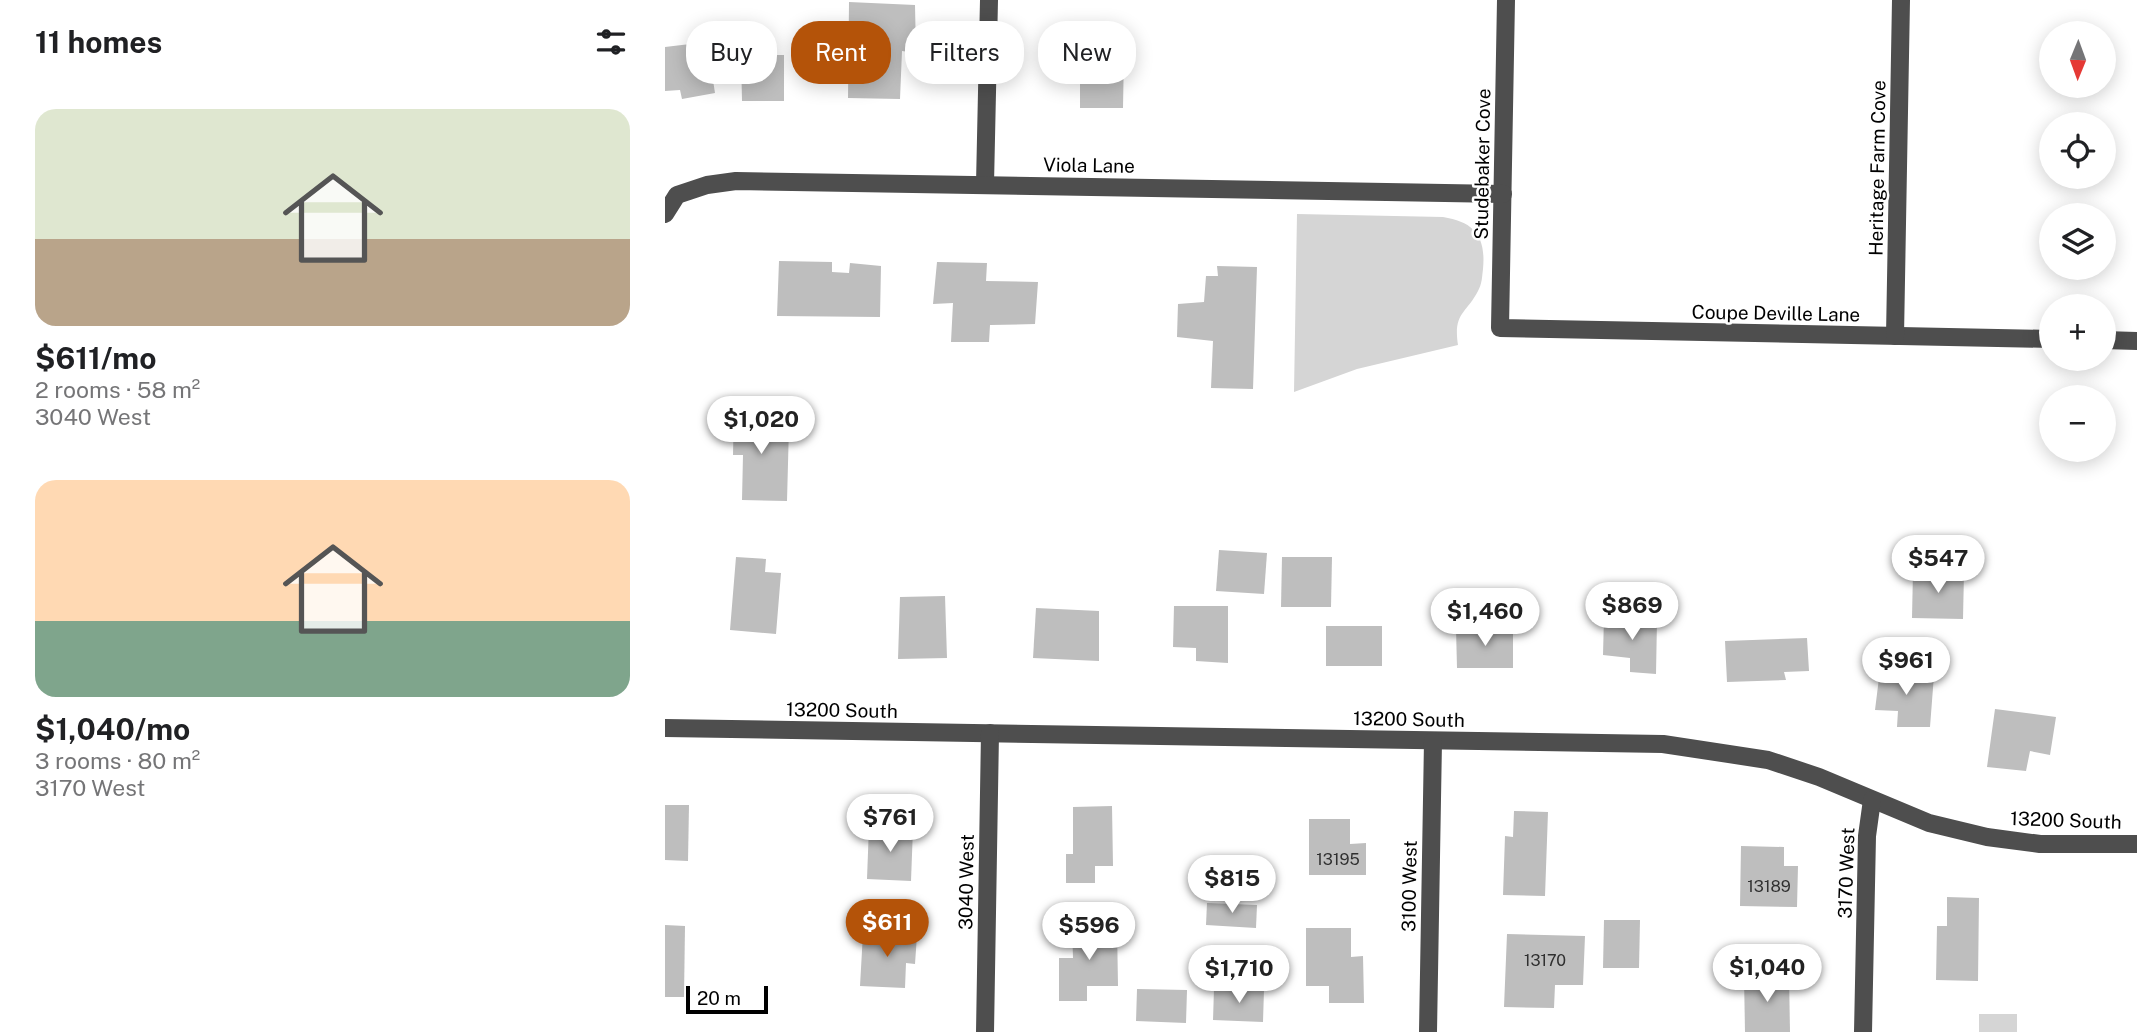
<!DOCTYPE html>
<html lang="en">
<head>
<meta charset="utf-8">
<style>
  :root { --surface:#fff; --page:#f6f6f6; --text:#202124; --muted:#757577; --accent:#b45309 }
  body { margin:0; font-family:"Public Sans",sans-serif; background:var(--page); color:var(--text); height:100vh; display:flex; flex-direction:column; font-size:26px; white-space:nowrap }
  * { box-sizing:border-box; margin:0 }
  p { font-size:23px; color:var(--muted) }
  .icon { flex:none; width:38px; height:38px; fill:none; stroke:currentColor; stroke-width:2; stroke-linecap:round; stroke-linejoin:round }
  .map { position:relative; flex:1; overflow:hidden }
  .side { display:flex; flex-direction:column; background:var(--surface); width:665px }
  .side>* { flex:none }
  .guide { position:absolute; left:21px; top:21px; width:665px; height:63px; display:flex; gap:14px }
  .needle { width:46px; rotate:181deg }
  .buttons { position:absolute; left:1374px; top:21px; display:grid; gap:14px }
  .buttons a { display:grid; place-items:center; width:77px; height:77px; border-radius:50%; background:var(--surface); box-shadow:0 4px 18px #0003; font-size:35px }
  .scale { position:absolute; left:21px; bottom:18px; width:82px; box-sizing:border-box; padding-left:7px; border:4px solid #000; border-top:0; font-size:19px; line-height:24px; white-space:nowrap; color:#000; -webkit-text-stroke:5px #fff; paint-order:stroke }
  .price { position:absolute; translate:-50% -60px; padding:0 16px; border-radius:24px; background:#fff; color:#222; font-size:23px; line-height:46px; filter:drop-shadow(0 2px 4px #0008) }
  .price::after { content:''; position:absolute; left:50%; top:42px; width:21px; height:16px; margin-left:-10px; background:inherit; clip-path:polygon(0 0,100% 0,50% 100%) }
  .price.current { background:var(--accent); color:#fff }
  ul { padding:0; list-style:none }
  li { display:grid; align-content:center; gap:14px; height:371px; padding:0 35px }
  li span { display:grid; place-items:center; height:217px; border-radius:21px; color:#555 }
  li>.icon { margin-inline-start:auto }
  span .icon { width:126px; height:126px; fill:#fffc; stroke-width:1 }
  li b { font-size:30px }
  h2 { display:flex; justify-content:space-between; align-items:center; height:84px; padding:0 35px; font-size:30px }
  .pill { padding:0 24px; border-radius:28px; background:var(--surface); box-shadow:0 4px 18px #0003; font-size:24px; line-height:63px }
  .pill.current { background:var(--accent); color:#fff }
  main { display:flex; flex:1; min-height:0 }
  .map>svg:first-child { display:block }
</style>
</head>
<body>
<main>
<section class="side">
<h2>11 homes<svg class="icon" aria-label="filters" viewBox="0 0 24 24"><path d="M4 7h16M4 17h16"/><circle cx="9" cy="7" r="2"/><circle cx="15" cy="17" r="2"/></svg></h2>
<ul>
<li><span style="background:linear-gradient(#dfe7d0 60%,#b9a48a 0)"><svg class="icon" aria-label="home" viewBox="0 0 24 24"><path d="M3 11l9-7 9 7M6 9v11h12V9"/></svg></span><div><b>$611/mo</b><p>2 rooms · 58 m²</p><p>3040 West</p></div></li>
<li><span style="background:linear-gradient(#ffd9b3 65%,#7fa58c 0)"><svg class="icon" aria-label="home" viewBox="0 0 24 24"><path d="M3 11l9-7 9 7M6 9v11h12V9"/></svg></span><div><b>$1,040/mo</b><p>3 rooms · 80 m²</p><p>3170 West</p></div></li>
</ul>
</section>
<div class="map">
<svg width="1472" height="1032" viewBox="0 0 1472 1032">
  <rect width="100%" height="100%" fill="#fff"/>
  <!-- green -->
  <g fill="#d5d5d5">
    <path d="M632,214L778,217C810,222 821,237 818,269C817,277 817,284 813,291C801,314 788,313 793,345L692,369L629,392Z"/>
    <rect x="1314" y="1014" width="38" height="18"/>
  </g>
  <!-- building -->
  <g fill="#bebebe">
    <path d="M184,2L250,5L251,53L237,51L235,99L183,98Z"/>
    <path d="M406,36H436L435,52H459L458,108H415V76H405Z"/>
    <path d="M42,42L50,93L17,99L15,90L0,91V47Z"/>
    <path d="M76,55H119V101H77Z"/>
    <path d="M114,261L167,262V272L184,273L185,263L216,266L215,317L112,316Z"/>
    <path d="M272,262L322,263L321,281L373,282L370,324L325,325L324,342H286L288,303L268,304Z"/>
    <path d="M552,266L592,267L588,389L546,388L548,341L512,337L513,304L539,302L541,276H553Z"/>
    <path d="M69,407L98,408V426H124L122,501L77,500L78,455H68Z"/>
    <path d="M554,550L602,553L599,594L551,591Z"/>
    <path d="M71,557L101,559L100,572L116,573L111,634L65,630Z"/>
    <path d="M617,557H667L666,607H616Z"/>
    <path d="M1248,571L1299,572L1298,619L1247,618Z"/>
    <path d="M280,596L282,658L233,659L235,597Z"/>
    <path d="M509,606H563V663L531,661V648L508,647Z"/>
    <path d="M371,608L434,611V661L368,658Z"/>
    <path d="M939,617L992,620L991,674L965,672V658L938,655Z"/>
    <rect x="661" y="626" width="56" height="40"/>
    <path d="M791,628H848V668H792Z"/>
    <path d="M1142,638L1144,671L1119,672L1121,680L1062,682L1060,641Z"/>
    <path d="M1215,670L1269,675L1265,727H1232L1233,711L1210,710Z"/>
    <path d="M1330,709L1391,717L1385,755L1365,751L1361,771L1322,767Z"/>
    <path d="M0,805H24L23,861L0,860Z"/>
    <path d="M447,806L448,866H430V883H401V854H408V807Z"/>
    <path d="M849,811L883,812L880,896L838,895L840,836L848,837Z"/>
    <path d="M644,819H685V844L701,843V875H644Z"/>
    <path d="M204,826L248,828L246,881L202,879Z"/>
    <path d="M1076,846L1119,847V866H1133L1132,907L1075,906Z"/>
    <path d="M1282,897L1314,898L1313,981L1271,980L1272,926H1282Z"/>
    <path d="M542,903L592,905L591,928L541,925Z"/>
    <path d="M939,920H975L974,968H938Z"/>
    <path d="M0,925L20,926L19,997H0Z"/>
    <path d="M407,926H452L453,986H422V1001H394V958H408Z"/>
    <path d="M641,928H686V957L698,956L699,1003H664V986H641Z"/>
    <path d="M198,933L252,935L250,964L241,963L240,988L195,986Z"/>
    <path d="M842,934L920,936L918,985H890L889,1008L839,1007Z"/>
    <path d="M1124,975L1125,1032H1080L1079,976Z"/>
    <path d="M549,988L599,989L598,1022L548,1020Z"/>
    <path d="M472,989L522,990L521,1023L471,1021Z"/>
  </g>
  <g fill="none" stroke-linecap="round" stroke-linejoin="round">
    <!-- minor -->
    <g stroke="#4e4e4e" stroke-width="18">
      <path d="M841,0L835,328L1386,339"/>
      <path d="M320,184L324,0"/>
      <path d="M0,214L12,195L42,185L71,181L838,194"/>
      <path d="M1230,336L1236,0"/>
      <path d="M1438,340L1472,341"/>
      <path d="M0,728L998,744L1103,760L1154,777L1264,823L1322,837L1375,844H1472"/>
      <path d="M320,1032L325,733"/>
      <path d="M763,1032L768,741"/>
      <path d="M1198,1032L1202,836L1207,800"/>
    </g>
  </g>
  <g text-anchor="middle" stroke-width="5" stroke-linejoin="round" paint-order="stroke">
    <!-- number labels -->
    <g font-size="16" fill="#303030">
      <text x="673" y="865">13195</text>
      <text x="1104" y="892">13189</text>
      <text x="880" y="966">13170</text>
    </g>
    <!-- street labels -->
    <g font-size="19" fill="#000" stroke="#fff">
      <text transform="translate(817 164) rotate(-89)" y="7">Studebaker Cove</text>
      <text transform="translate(424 165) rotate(1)" y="7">Viola Lane</text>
      <text transform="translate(1212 168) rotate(-89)" y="7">Heritage Farm Cove</text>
      <text transform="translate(1111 313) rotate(1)" y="7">Coupe Deville Lane</text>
      <text transform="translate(177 710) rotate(1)" y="7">13200 South</text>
      <text transform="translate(744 719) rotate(1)" y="7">13200 South</text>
      <text transform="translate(1401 820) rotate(2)" y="7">13200 South</text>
      <text transform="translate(1181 873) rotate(-88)" y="7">3170 West</text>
      <text transform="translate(301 882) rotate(-89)" y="7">3040 West</text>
      <text transform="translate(744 886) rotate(-89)" y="7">3100 West</text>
    </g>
  </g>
</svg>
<div class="buttons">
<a><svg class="needle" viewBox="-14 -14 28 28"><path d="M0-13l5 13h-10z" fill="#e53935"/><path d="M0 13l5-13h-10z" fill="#757577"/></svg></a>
<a><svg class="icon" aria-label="locate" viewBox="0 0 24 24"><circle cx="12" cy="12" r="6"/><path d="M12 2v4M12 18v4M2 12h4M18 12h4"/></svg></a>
<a><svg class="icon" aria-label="layers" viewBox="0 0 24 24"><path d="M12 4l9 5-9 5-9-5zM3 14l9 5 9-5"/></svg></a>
<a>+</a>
<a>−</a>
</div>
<div class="scale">20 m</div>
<b class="price" style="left:96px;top:456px">$1,020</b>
<b class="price" style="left:1273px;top:595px">$547</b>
<b class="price" style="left:967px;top:642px">$869</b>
<b class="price" style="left:820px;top:648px">$1,460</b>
<b class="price" style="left:1241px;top:697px">$961</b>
<b class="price" style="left:225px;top:854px">$761</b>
<b class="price" style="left:567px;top:915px">$815</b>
<b class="price current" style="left:222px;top:959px">$611</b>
<b class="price" style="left:424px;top:962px">$596</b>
<b class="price" style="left:1102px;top:1004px">$1,040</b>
<b class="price" style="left:574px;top:1005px">$1,710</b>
<div class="guide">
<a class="pill">Buy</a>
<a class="pill current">Rent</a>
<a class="pill">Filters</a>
<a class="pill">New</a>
</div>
</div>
</main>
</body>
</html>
